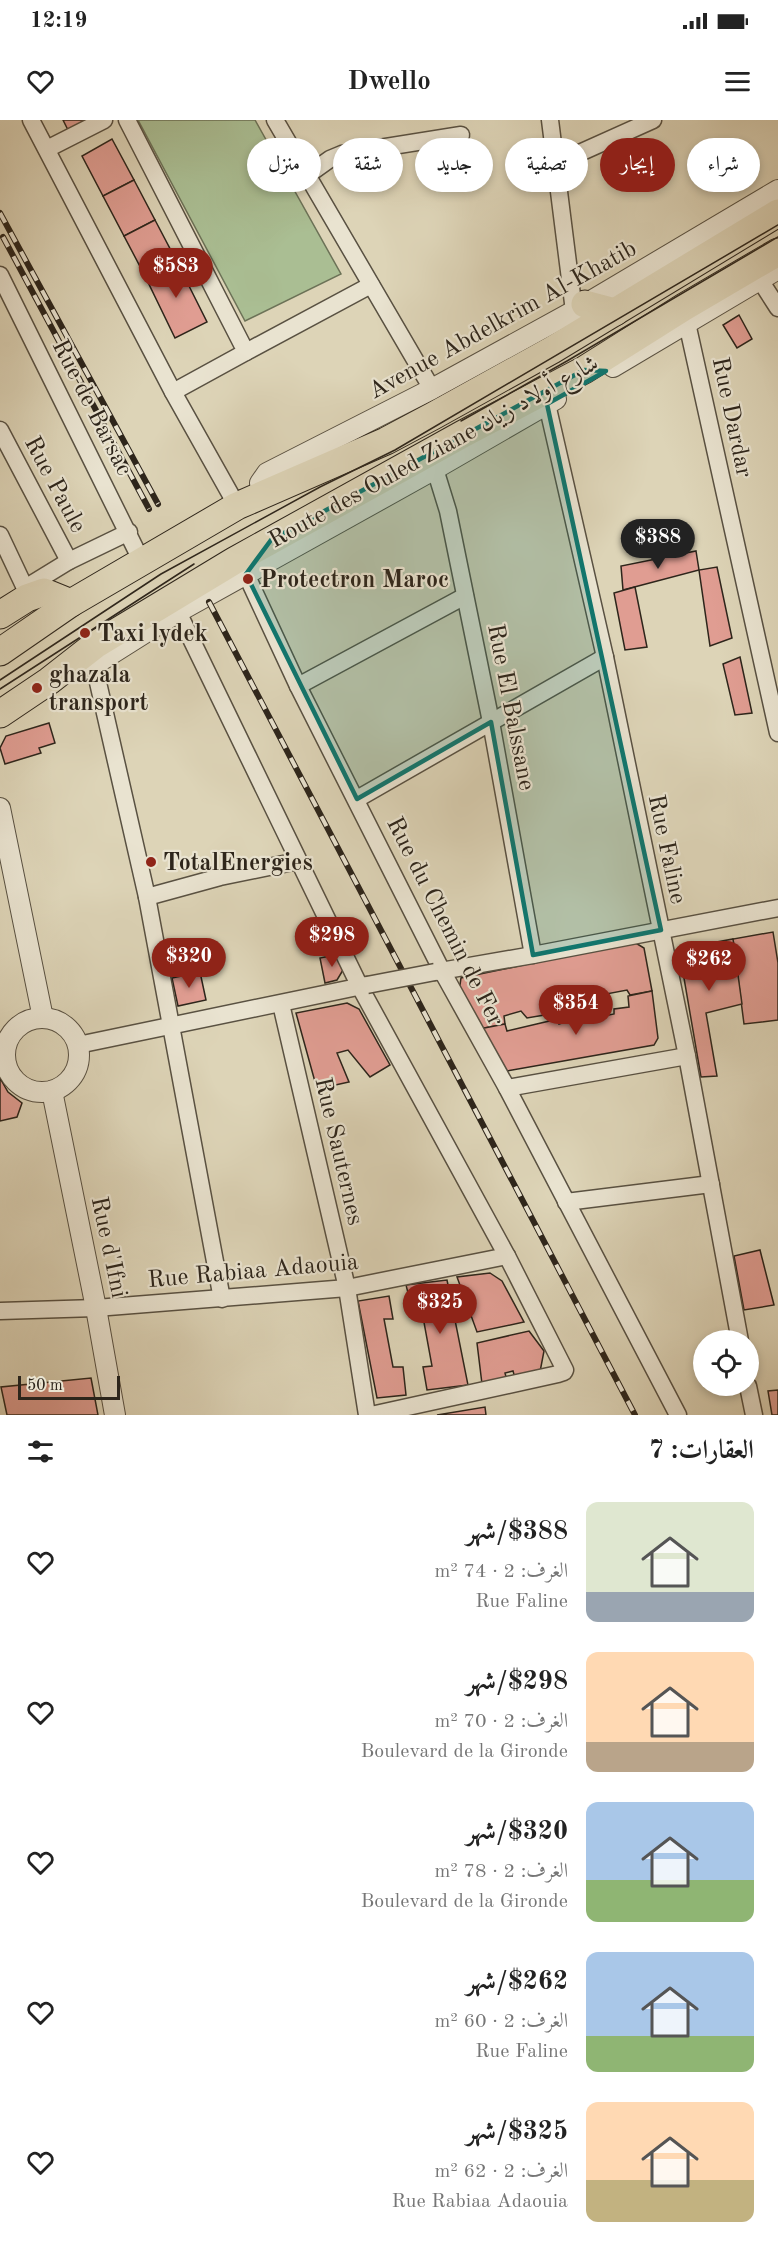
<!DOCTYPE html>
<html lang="ar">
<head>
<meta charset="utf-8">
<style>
  :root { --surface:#fff; --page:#f6f6f6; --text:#222; --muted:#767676; --accent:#8f2418 }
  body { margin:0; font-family:"Old Standard TT",Amiri,serif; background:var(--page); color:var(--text); direction:rtl; height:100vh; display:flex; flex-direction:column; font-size:22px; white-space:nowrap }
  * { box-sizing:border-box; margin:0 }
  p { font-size:20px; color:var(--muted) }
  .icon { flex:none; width:33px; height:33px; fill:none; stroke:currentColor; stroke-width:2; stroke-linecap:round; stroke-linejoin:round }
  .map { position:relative; height:1295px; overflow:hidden; direction:ltr }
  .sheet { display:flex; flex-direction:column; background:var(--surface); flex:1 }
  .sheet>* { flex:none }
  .guide { position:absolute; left:18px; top:18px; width:742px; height:54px; direction:rtl; display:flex; gap:12px }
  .controls { position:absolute; left:693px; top:1210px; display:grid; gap:12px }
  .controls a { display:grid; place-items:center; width:66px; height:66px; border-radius:50%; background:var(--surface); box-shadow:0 3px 9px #0003; font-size:30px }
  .scale { position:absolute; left:18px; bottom:15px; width:102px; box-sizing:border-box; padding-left:6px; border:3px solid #2d251b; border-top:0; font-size:16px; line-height:21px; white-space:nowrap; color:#2d251b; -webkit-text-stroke:4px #e9e3d0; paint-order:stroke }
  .price { position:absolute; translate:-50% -51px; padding:0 14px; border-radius:21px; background:var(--accent); color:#fff; font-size:20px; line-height:39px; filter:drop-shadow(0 2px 3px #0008) }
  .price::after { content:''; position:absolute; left:50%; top:36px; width:18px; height:14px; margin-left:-9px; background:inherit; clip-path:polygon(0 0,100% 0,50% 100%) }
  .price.current { background:#222; color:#fff }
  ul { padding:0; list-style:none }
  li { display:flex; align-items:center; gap:18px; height:150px; padding:0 24px }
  li span { display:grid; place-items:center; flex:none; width:168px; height:120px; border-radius:12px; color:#555 }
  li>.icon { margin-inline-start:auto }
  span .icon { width:72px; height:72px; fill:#fffc; stroke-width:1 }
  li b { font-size:26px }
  h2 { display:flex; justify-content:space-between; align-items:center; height:72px; padding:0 24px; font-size:26px }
  .tag { padding:0 21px; border-radius:27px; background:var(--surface); box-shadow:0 3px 9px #0003; font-size:21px; line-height:54px }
  .tag.current { background:var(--accent); color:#fff }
  .status { display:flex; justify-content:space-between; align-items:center; height:42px; padding:0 30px; background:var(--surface); direction:ltr }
  .status svg { height:16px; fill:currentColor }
  header { display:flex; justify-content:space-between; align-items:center; height:78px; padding:0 24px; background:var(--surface); font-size:27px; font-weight:800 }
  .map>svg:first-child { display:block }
</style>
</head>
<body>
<div class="status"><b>12:19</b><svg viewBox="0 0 49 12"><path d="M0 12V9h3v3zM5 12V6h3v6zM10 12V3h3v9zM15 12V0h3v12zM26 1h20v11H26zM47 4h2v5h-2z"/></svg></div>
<header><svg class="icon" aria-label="menu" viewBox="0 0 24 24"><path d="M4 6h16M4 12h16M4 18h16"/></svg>Dwello<svg class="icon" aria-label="heart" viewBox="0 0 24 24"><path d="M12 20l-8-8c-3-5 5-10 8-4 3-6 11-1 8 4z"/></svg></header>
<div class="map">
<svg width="778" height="1295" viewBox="0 0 778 1295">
  <rect width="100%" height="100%" fill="#ddd4b7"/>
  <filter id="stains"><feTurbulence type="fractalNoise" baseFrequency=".00333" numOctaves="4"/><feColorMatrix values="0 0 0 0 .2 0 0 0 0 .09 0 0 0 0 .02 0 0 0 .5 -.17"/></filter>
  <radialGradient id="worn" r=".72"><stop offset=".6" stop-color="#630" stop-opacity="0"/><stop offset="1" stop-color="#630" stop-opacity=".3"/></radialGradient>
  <!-- green -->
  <path fill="#aabe93" stroke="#6c7257" stroke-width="1.5" d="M138,0H255L341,154L245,201Z"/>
  <!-- building -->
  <g fill="#e09d92" stroke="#2d251b" stroke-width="1.5">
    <path d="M63,0H93L69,12Z"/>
    <path d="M112,19L134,60L103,76L82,36Z"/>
    <path d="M134,60L155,100L124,116L103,76Z"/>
    <path d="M155,100L176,140L145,156L124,116Z"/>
    <path d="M176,140L207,202L175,218L145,156Z"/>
    <path d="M739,195L752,219L737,228L723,205Z"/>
    <path d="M696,431L699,450L623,470L621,446Z"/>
    <path d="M717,447L732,518L710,526L699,450Z"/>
    <path d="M635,467L647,527L625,530L614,473Z"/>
    <path d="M740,537L752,593L735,595L723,544Z"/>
    <path d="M49,603L55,623L39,628L41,633L5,644L0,628L6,616Z"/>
    <path d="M773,812L778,843V900L744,904L733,819Z"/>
    <path d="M733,819L742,884L706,893L717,956L701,957L679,829Z"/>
    <path d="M634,822L644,828L652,871L630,875L627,870L590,877V883L556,887V893L527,898L521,891L504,896L505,904L479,909L459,872L461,858Z"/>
    <path d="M340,834L343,850L337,860L325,863L320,838Z"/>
    <path d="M200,852L206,880L178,886L172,858Z"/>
    <path d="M652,871L658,918L654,925L507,951L479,909L505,904L507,911L558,899L559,904L588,895L589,899L614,894V889L629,887L628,876Z"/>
    <path d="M347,883L359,889L390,945L370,957L348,930L337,933L349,962L317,969L296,893Z"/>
    <path d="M0,958L8,972L22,983L17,997L0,1001Z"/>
    <path d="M760,1130L774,1185L744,1190L734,1136Z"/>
    <path d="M490,1153L502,1161L524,1202L477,1212L457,1157Z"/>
    <path d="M447,1160L468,1265L427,1270L423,1247L432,1246L421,1186L412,1189L406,1165Z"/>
    <path d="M389,1176L393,1199H384L393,1247H403L406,1275L377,1278L358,1181Z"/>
    <path d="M529,1211L544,1231L540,1252L515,1258L513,1251L505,1253L507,1261L482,1264L477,1223Z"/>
    <path d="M91,1258L98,1295H7L1,1267Z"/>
    <path d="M778,1270V1295H772L768,1271Z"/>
    <path d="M485,1287L486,1295H437Z"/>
  </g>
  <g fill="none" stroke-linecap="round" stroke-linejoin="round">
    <!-- minor casing -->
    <g stroke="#595142" stroke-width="19">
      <g id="minor">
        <path d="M31,0L173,272L237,386"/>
        <path d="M127,0L246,232L173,272"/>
        <path d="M275,0L432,269"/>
        <path d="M550,0L574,191"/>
        <path d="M47,29L104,0"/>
        <path d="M555,44L653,0"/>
        <path d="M309,54L330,39L342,34L461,15"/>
        <path d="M0,155L142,442"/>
        <path d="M760,160L778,188"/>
        <path d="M687,203L778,613"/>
        <path d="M246,232L371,165"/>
        <path d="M547,284L605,537L687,936L740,1221"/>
        <path d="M0,310L69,441"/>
        <path d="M435,349L448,391L491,602L533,835"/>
        <path d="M0,415L25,468L27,477"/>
        <path d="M246,454L298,566L442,851L507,968L678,1295"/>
        <path d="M25,468L69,441L129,412"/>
        <path d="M178,492L360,867L507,1136L565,1250L564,1252L558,1254L371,1295"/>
        <path d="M94,545L147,777L222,1179"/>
        <path d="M298,566L465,476"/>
        <path d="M357,679L605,537"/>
        <path d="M147,777L220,757L298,741"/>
        <path d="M435,852L533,835L778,788"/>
        <path d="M281,884L347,1168L367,1295"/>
        <path d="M78,925L367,865"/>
        <path d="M0,945L6,944"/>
        <path d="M507,968L687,936"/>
        <path d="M566,1082L711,1064"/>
        <path d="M0,1191L96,1188L347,1168L507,1136"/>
        <path d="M748,1266L754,1295"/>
      </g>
    </g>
    <!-- tertiary casing -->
    <g stroke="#595142" stroke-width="22">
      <g id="tertiary">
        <path d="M613,247L778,149"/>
        <path d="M263,374L260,363L267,353L432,269L574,191L778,70"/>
        <path d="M75,541L94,545L178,492L435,349L556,279"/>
        <path d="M0,688L43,898"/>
        <circle cx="42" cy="935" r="37"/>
        <path d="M52,971L96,1188L115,1295"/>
      </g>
    </g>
    <!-- trunk casing -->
    <g stroke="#2d251b" stroke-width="29">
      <g id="trunk">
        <path d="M585,184L615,192"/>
        <path d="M0,495L27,478L44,472L71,483"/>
        <path d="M0,532L71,483L237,386L386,321L433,296L552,230L778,93"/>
        <path d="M0,594L49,561L95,525L234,441L463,314L584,250L684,187L778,132"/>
      </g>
    </g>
    <!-- minor -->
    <use href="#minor" stroke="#e9e3d0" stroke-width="16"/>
    <!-- tertiary -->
    <use href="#tertiary" stroke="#e9e3d0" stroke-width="20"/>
    <!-- trunk -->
    <use href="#trunk" stroke="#ddd4b7" stroke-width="27"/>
    <!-- tram -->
    <g stroke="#2d251b" stroke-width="1.5">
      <path d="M461,301L567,241L778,117"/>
      <path d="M0,560L161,454L320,367L395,330L778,105"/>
      <path d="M0,569L194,444"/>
    </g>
    <!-- rail casing -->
    <g stroke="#2d251b" stroke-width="6">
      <g id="rail">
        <path d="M0,93L158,384"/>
        <path d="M3,117L149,389"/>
        <path d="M209,482L635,1295"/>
      </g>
    </g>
    <!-- rail -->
    <use href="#rail" stroke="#e9e3d0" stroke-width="4" stroke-dasharray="11" stroke-linecap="butt"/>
    <!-- minor-bridge casing -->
    <g stroke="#595142" stroke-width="19" stroke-linecap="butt">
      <path id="minor-bridge" d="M367,865L435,852"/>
    </g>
    <!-- minor-bridge -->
    <use href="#minor-bridge" stroke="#e9e3d0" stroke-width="16"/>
  </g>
  <!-- marked area -->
  <path fill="#0f766e" fill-opacity="0.2" stroke="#0f766e" stroke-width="4.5" stroke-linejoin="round" d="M584,250L606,251L547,284L661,810L533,835L491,602L357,679L246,454L271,420Z"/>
  <!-- markers -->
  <g fill="#8f2418" stroke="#e9e3d0" stroke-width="2">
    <circle cx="248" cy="459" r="6"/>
    <circle cx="85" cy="513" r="6"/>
    <circle cx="37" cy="568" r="6"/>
    <circle cx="151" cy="742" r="6"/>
  </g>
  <g text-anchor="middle" stroke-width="4.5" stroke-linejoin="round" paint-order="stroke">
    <!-- street labels -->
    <g font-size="24" fill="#2d251b" stroke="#e9e3d0">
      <text transform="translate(502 199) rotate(-29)" y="8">Avenue Abdelkrim Al-Khatib</text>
      <text transform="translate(93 287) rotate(63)" y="8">Rue de Barsac</text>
      <text transform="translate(733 297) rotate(78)" y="8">Rue Dardar</text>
      <text transform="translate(433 331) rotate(-29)" y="8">Route des Ouled Ziane شارع أولاد زيان</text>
      <text transform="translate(56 364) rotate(62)" y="8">Rue Paule</text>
      <text transform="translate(512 587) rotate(79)" y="8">Rue El Balssane</text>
      <text transform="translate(668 729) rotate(78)" y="8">Rue Faline</text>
      <text transform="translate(446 801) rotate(63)" y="8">Rue du Chemin de Fer</text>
      <text transform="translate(340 1031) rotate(77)" y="8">Rue Sauternes</text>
      <text transform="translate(110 1127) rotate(78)" y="8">Rue d'Ifni</text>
      <text transform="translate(253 1150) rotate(-5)" y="8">Rue Rabiaa Adaouia</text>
    </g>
    <!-- poi labels -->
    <g font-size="24" font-weight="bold" fill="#2d251b" stroke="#e9e3d0" text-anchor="start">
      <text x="260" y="467">Protectron Maroc</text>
      <text x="97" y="521">Taxi lydek</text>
      <text x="49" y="562">ghazala<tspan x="49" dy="28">transport</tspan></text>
      <text x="163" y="750">TotalEnergies</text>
    </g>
  </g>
  <rect width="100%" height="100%" filter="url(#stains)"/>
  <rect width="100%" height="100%" fill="url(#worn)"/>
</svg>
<div class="controls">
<a><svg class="icon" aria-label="locate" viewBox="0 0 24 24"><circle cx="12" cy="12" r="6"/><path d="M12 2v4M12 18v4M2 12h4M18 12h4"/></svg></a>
</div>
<div class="scale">50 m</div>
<b class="price" style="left:176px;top:179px">$583</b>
<b class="price current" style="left:658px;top:450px">$388</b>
<b class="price" style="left:332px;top:848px">$298</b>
<b class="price" style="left:189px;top:869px">$320</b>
<b class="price" style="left:709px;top:872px">$262</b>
<b class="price" style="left:576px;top:916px">$354</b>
<b class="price" style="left:440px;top:1215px">$325</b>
<div class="guide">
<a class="tag">شراء</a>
<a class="tag current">إيجار</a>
<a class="tag">تصفية</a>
<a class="tag">جديد</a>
<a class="tag">شقة</a>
<a class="tag">منزل</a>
</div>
</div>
<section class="sheet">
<h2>العقارات: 7<svg class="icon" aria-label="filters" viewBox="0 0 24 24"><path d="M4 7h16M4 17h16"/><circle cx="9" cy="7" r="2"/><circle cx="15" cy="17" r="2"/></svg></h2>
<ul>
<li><span style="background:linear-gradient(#dfe7d0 75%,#9aa5b1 0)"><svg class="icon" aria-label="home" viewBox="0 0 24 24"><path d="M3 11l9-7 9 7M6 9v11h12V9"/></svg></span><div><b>$388/شهر</b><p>الغرف: 2 · 74 m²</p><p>Rue Faline</p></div><svg class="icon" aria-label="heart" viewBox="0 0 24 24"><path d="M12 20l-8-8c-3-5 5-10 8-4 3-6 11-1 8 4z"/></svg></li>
<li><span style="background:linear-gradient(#ffd9b3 75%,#b9a48a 0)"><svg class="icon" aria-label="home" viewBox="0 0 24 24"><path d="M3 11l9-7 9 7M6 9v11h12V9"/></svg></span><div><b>$298/شهر</b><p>الغرف: 2 · 70 m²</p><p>Boulevard de la Gironde</p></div><svg class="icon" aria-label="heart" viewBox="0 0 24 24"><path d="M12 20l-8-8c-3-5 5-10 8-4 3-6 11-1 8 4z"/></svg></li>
<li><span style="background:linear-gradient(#a9c7e8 65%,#8fb573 0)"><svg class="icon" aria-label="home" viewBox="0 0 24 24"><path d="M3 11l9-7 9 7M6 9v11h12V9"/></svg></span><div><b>$320/شهر</b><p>الغرف: 2 · 78 m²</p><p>Boulevard de la Gironde</p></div><svg class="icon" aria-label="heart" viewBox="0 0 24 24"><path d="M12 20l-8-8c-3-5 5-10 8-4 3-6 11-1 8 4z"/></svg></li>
<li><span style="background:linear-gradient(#a9c7e8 70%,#8fb573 0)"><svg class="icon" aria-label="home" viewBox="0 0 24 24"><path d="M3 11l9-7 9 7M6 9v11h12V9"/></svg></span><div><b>$262/شهر</b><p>الغرف: 2 · 60 m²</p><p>Rue Faline</p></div><svg class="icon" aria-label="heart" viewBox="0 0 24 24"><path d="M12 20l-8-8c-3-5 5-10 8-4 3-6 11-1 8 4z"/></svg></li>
<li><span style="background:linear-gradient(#ffd9b3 65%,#c2b280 0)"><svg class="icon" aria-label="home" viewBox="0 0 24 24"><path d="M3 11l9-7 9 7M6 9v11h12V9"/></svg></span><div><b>$325/شهر</b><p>الغرف: 2 · 62 m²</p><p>Rue Rabiaa Adaouia</p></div><svg class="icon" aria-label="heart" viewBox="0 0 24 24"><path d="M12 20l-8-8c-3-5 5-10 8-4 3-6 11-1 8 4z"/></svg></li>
</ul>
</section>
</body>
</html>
